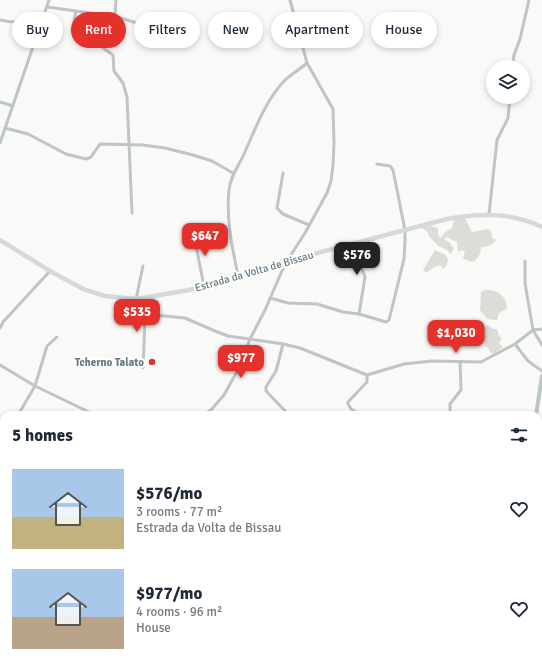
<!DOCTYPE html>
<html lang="en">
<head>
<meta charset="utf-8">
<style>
  :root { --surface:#fff; --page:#f6f6f7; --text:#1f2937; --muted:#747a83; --accent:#e4312b }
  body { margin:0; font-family:Signika,sans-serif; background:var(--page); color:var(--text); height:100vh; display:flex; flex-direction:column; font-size:15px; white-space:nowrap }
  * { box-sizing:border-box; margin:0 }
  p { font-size:13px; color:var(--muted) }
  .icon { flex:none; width:22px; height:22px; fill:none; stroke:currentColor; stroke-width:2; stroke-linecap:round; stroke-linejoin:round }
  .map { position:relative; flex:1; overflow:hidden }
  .sheet { position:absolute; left:0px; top:411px; width:542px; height:256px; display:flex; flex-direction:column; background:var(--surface); border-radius:12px 12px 0 0; box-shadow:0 2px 6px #0003 }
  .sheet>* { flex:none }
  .banner { position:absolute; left:12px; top:12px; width:518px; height:36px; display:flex; gap:8px }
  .fabs { position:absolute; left:486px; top:60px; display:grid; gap:8px }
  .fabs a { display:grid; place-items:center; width:44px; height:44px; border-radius:50%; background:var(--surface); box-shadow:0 2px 6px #0003; font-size:20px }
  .price { position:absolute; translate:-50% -34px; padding:0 9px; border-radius:8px; background:var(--accent); color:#fff; font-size:13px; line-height:26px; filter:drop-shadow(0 1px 2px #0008) }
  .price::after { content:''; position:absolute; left:50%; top:24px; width:12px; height:9px; margin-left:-6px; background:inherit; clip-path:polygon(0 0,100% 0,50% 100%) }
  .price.active { background:#222; color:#fff }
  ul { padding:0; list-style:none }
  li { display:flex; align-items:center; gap:12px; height:100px; padding:0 12px }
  li span { display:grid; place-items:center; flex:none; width:112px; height:80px; border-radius:0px; color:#555 }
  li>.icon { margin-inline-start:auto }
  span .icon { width:48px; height:48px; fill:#fffc; stroke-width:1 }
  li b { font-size:17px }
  h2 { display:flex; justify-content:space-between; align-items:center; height:48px; padding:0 12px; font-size:17px }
  .pill { padding:0 14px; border-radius:18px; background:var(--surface); box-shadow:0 2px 6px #0003; font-size:14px; line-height:36px }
  .pill.active { background:var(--accent); color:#fff }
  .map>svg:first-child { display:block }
</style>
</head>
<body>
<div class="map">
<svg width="542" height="667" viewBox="0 0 542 667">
  <rect width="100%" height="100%" fill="#f9f9f7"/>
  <!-- green -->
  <g fill="#daded6">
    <path d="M465,218L472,232L488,229L491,231L492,238L496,240C493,245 487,247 481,247L480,254L475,261C470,262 467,261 463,258L465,252L462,250L458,252L457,242L446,237L444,239L450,243L454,249L450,254L447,250L438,246L428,235V232L422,228L428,225L438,228V235L441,238L444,233L452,228L454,220Z"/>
    <path d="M435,250L446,255L448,260L447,265L443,269L440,265L434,267L426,273L423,270Z"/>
    <path d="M485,290C497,290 507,295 507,309L499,313L497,320L487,319L480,310L481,292Z"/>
    <path d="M488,325L493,329H497L499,336L502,339L499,343L503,347L494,354L490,352L488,348L485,346L484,339L482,337V329Z"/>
  </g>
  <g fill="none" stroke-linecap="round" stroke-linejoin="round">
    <!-- minor -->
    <g stroke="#bdc5c7" stroke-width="3">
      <path d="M47,7L112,16L115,14L116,0"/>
      <path d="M76,11L72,31L97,41L103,48L113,55L114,71L123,83L127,97L132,213"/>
      <path d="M114,16L182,37"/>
      <path d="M0,20C18,24 26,21 43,17"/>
      <path d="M512,67L514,55L520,39L529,0"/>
      <path d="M0,102L13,106"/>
      <path d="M5,128L28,134L66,154L86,159L91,157L100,144L143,145L165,148L193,155L212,161L233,173"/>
      <path d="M0,143L49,0"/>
      <path d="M283,173L277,208L283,214L309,225"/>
      <path d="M489,214L497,140L508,118L510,97"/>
      <path d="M193,231L204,286"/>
      <path d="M343,247C346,260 348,265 362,269L365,277L359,314"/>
      <path d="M525,261V283L533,330L542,345"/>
      <path d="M238,275C232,248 226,218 229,190C231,174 238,168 244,154C256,128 265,101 285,80C292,74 300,69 307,63"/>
      <path d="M151,298V312L154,315L185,318L215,331L228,336L283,344L300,348L367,375L404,364L432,361L481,362L515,344L533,330L542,329"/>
      <path d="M270,298L288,303L317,304L343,312L359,314L386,322L389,320L404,259L405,241V230L393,170L390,166L377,164"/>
      <path d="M136,299L143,266"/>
      <path d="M0,328L3,322L50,271"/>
      <path d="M283,344L276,371L266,387V391L289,415"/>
      <path d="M515,344L528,361L542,371"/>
      <path d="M0,365L35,386L91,413C107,418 123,411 139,415"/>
      <path d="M143,368L145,318V315L151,312"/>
      <path d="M18,415L35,386L47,346L57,337"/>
      <path d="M202,415L211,410"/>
      <path d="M212,415L211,410L224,395L240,366L250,339L265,310L285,264L305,233L327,193L331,181L333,165L334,143L333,109L307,63L290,0"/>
      <path d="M361,415L351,409L348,404V402L367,382V375"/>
      <path d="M450,415V404L461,390L460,362"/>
      <path d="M0,436L4,432"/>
      <path d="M538,448H542"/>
      <path d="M538,494H542"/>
      <path d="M0,513L4,516"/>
      <path d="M538,559L542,561"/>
      <path d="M0,560H4"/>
      <path d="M0,651L4,649"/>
      <path d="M69,663L76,667"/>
      <path d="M187,663L189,667"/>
      <path d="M260,663L263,667"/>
      <path d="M310,663L319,667"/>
      <path d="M380,665V667"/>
      <path d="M406,667L409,663"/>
      <path d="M490,667L491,663"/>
      <path d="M538,667L542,658"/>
    </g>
    <!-- tertiary -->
    <g stroke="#bdc5c7" stroke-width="4">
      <path d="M536,415L542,376"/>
      <path d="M275,667L282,663"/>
    </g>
    <!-- secondary -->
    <path stroke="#d4d9dc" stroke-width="4.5" d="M0,240L50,271L83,289L105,296L136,299L189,290L287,261L447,219C480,213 511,212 542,227"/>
  </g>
  <!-- markers -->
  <circle fill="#e4312b" stroke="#fff" stroke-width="1.5" cx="152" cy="362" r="4"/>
  <g text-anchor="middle" stroke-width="4" stroke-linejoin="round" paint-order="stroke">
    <!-- street labels -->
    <g font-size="11" fill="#647a82" stroke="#fff">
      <text transform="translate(254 271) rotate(-16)" y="4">Estrada da Volta de Bissau</text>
    </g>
    <!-- poi labels -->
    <g font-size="11" font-weight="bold" fill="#647a82" stroke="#fff" text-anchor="end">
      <text x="144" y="366">Tcherno Talato</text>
    </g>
  </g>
</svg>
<div class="fabs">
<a><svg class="icon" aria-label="layers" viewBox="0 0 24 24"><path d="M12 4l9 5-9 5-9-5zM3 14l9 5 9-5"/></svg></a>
</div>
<b class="price" style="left:205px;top:257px">$647</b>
<b class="price active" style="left:357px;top:276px">$576</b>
<b class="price" style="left:137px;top:333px">$535</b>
<b class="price" style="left:456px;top:354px">$1,030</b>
<b class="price" style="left:241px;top:379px">$977</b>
<div class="banner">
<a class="pill">Buy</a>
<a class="pill active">Rent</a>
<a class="pill">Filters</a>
<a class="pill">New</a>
<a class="pill">Apartment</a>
<a class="pill">House</a>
</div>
<section class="sheet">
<h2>5 homes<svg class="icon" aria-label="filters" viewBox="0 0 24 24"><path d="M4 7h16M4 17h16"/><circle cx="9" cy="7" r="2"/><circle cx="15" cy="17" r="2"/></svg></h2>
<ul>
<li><span style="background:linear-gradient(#a9c7e8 60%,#c2b280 0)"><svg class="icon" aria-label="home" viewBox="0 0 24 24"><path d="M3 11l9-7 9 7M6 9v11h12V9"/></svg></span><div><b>$576/mo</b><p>3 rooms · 77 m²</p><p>Estrada da Volta de Bissau</p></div><svg class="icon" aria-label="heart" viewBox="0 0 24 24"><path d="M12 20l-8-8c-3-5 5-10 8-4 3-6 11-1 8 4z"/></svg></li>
<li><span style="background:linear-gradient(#a9c7e8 60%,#b9a48a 0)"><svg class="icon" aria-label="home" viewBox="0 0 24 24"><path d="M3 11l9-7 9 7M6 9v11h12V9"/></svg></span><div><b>$977/mo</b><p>4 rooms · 96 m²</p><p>House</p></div><svg class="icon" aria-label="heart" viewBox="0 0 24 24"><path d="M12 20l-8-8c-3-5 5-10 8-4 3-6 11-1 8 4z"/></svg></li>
</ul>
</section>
</div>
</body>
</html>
